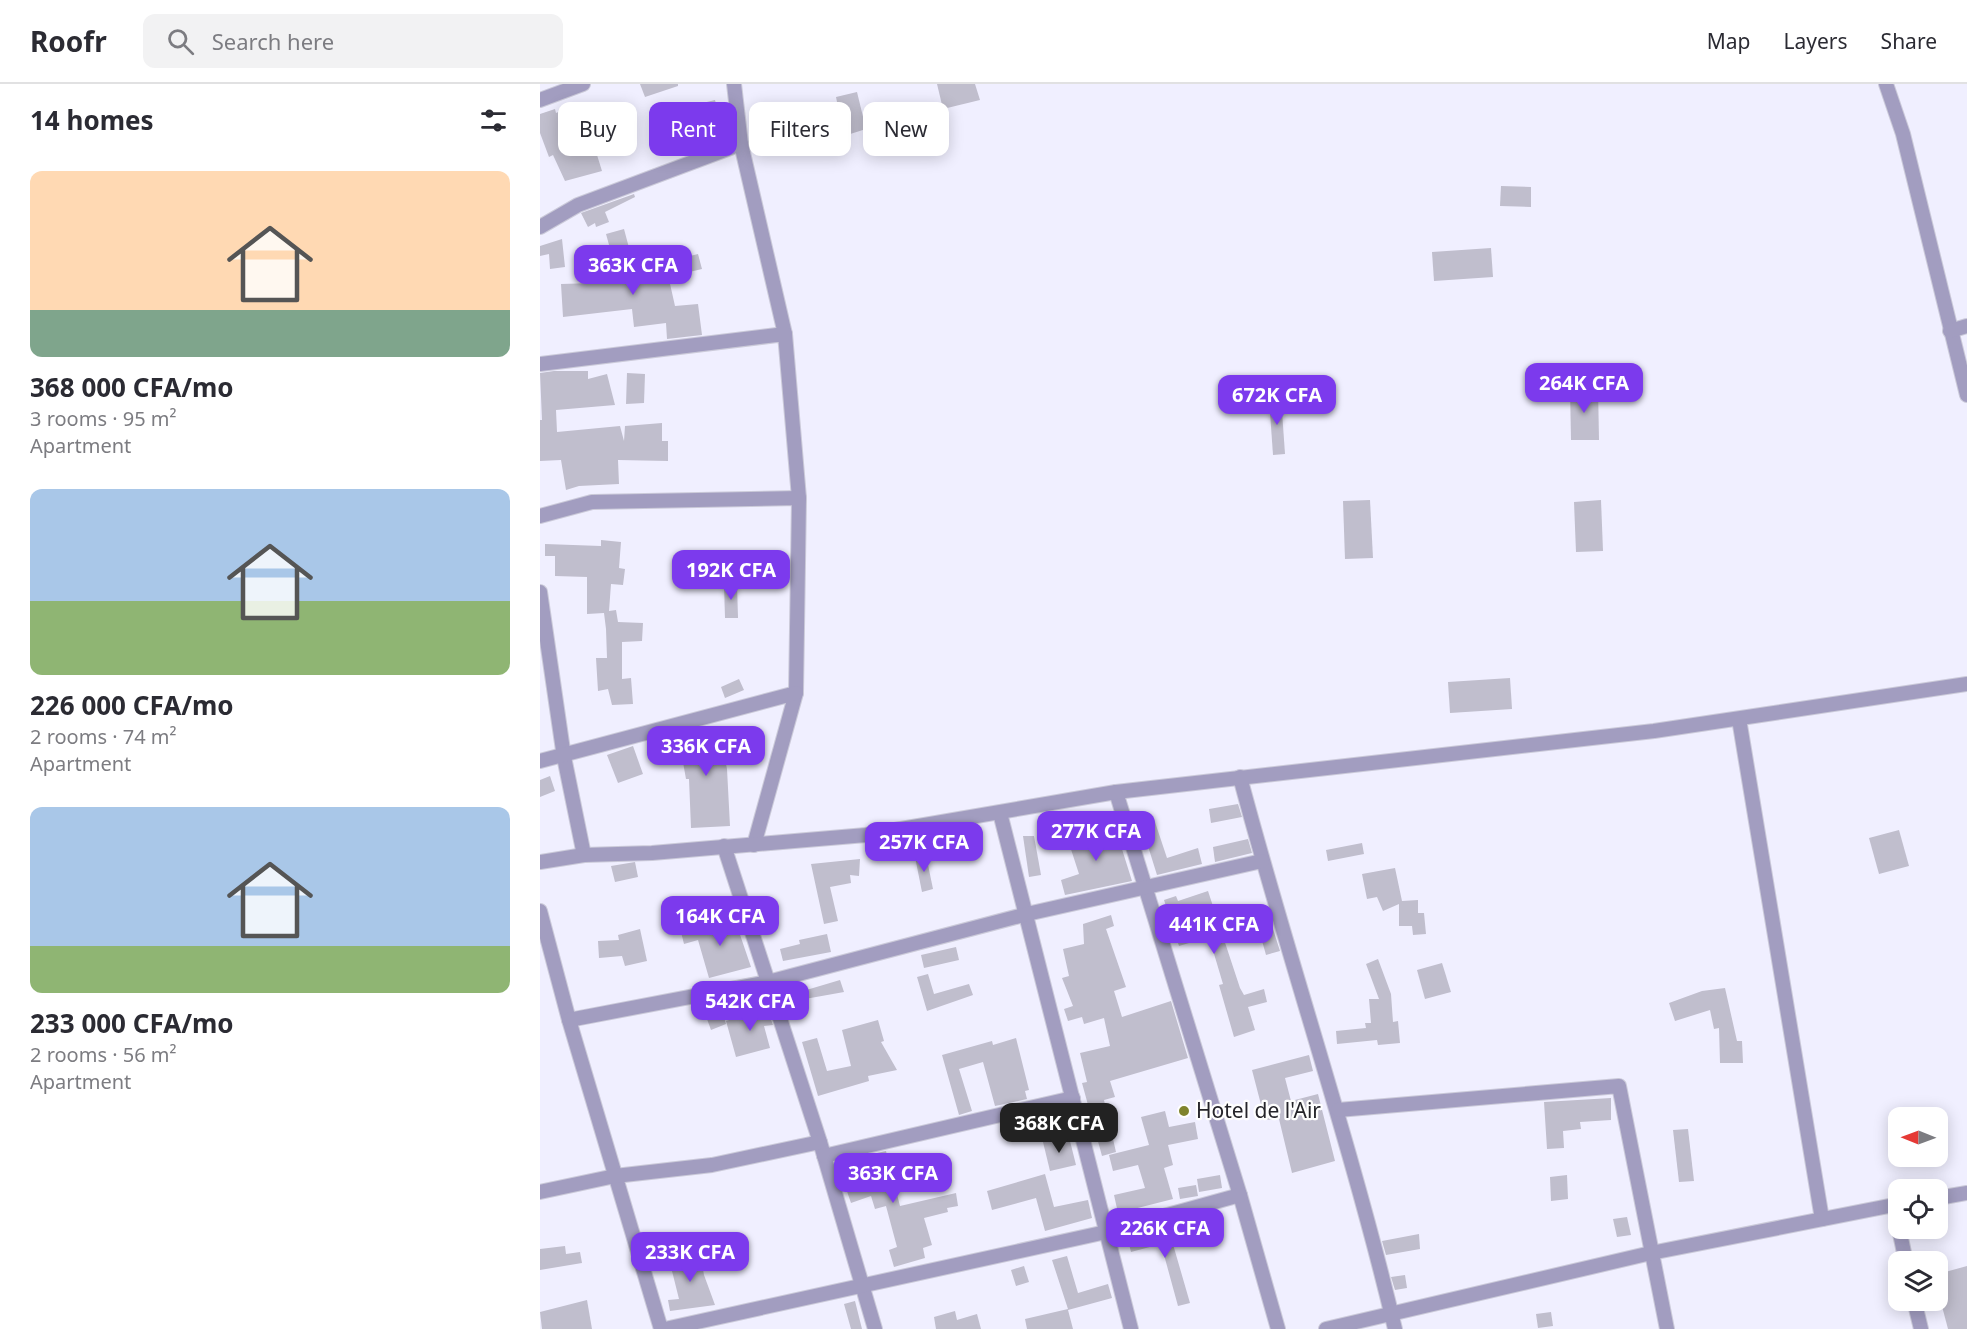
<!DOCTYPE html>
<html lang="en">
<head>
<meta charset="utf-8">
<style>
  :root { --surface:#fff; --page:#f2f2f3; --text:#2b2b33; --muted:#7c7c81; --line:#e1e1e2; --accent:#7c3aed }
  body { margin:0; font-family:"Noto Sans",sans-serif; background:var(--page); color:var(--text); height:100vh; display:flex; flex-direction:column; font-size:22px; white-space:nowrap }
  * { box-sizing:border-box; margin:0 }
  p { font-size:20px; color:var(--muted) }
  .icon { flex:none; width:33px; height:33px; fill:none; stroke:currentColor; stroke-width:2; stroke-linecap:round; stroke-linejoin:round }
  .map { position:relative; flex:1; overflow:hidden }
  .side { display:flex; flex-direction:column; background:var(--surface); width:540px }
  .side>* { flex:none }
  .hud { position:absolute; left:18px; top:18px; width:570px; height:54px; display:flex; gap:12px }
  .needle { width:39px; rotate:271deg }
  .tools { position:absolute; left:1348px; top:1023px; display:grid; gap:12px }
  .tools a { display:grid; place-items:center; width:60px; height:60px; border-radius:12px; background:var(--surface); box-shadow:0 3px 15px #0003; font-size:30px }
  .price { position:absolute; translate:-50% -51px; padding:0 14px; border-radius:12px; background:var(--accent); color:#fff; font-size:20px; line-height:39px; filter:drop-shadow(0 2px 3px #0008) }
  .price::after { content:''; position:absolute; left:50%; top:36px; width:18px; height:14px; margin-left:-9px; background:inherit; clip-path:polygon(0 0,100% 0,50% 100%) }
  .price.current { background:#222; color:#fff }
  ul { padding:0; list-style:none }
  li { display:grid; align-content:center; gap:12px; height:318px; padding:0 30px }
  li span { display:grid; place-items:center; height:186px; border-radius:12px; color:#555 }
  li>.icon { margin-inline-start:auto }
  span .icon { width:108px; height:108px; fill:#fffc; stroke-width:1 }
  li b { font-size:26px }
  h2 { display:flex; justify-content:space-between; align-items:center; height:72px; padding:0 30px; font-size:26px }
  .pill { padding:0 21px; border-radius:12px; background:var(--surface); box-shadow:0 3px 15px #0003; font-size:21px; line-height:54px }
  .pill.current { background:var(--accent); color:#fff }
  header { display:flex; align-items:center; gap:36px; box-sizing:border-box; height:84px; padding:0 30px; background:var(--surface); border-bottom:2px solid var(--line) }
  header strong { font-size:28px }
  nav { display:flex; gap:33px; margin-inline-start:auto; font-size:21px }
  .search { width:420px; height:54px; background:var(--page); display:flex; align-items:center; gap:15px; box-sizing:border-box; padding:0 21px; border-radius:12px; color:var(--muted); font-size:22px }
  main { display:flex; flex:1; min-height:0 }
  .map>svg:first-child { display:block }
</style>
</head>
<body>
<header>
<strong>Roofr</strong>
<div class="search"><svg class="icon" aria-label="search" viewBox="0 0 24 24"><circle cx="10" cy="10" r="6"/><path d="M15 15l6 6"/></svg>Search here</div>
<nav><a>Map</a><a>Layers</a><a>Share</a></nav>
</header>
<main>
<section class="side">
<h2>14 homes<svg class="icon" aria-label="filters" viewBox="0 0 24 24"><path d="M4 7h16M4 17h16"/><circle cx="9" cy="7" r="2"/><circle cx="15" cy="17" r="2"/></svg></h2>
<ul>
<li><span style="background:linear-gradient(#ffd9b3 75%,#7fa58c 0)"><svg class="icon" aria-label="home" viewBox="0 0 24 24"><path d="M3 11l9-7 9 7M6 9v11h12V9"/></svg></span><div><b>368 000 CFA/mo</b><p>3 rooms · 95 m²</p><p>Apartment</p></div></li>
<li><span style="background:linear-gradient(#a9c7e8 60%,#8fb573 0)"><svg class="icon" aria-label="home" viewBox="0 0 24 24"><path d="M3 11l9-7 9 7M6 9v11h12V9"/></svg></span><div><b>226 000 CFA/mo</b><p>2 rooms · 74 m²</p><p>Apartment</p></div></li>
<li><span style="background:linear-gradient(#a9c7e8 75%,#8fb573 0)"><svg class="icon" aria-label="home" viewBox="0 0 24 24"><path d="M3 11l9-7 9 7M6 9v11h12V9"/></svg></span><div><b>233 000 CFA/mo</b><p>2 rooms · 56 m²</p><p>Apartment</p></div></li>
</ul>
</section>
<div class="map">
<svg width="1427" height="1245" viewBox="0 0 1427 1245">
  <rect width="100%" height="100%" fill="#f0efff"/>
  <!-- building -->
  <g fill="#c0becd">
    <path d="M100,0H138V2L105,13Z"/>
    <path d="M397,0H435L440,16L403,25Z"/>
    <path d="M317,8L326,45L282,59L278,42L287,40L282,22L297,18L296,13Z"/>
    <path d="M175,16L178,27L160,33L164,64L143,72L137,50L134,26Z"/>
    <path d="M32,22L40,45L48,42L62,87L25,97L13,71L9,73L0,49V30L15,25L16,29Z"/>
    <path d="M389,25L397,58L377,67L375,61L361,66L358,56L350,57L345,36Z"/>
    <path d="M961,102L991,103V123L960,122Z"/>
    <path d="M94,110L95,113L65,128L69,138L56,143L55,139L48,143L41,129Z"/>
    <path d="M84,145L96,190L126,182L135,222L158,220L162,251L127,255L126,239L94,243L92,225L23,233L21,200L53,199L85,192L78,166L71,168L66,150Z"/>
    <path d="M22,155L25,183L10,185L9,170L0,172V162Z"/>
    <path d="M951,164L953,193L894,197L892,168Z"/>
    <path d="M158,170L162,185L141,190L138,175Z"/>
    <path d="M14,287H48V295L67,290L75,321L16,326L17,348L80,342L84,357L85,342L122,339V357H128V377L78,376L79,400L39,402L26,406L21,376L0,377V336H2L0,289Z"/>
    <path d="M87,289L105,290L104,319L86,320Z"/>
    <path d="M1030,303H1058L1059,356H1031Z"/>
    <path d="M741,313L745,370L733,371L729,314Z"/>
    <path d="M830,416L833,474L805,475L803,417Z"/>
    <path d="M1061,416L1063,467L1036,468L1034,418Z"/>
    <path d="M61,456L81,458L79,484L85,485L83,501L71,500L69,527L76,526L78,538L103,539L102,557L82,558V595L91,594L93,620L72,621L68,605L58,607L56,574H67L66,545L64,529L47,530V493L15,492V472H5V460L61,462Z"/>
    <path d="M243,473L244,485L203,487L202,475Z"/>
    <path d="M184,500H197L198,534H185Z"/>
    <path d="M970,594L972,625L910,629L908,598Z"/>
    <path d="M199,595L204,606L185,614L181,603Z"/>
    <path d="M163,643L179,645L187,685L190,742L151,744L149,695H146L138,650Z"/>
    <path d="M93,662L103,690L78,699L67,671Z"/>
    <path d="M10,692L15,707L0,713V696Z"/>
    <path d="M698,720L702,733L671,739L669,725Z"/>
    <path d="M615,738L627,774L658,764L662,780L617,791L602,743Z"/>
    <path d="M570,742L573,764L581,762L592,797L525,811L521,796L539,790L527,753L545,746Z"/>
    <path d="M1359,746L1369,782L1339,790L1329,754Z"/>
    <path d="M483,752H494L501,791L489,793Z"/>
    <path d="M708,755L712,769L675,778L673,763Z"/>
    <path d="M822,759L824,770L788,777L786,766Z"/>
    <path d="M386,771L393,805L382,808L375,773Z"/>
    <path d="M320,775L319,792L310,791L311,799L290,803L298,837L284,840L271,780Z"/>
    <path d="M95,778L98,793L75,798L71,782Z"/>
    <path d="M855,784L862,817L878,816V829H884L886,850L873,851L872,842H859V820L843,827L837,813L827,815L822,790Z"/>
    <path d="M668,807L700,904L704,911L724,905L727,918L708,923L715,946L694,953L679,901L683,900L669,853L639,862L624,816L636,812L638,817Z"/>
    <path d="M571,831L574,842L566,845L586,903L574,907L582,933L631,917L648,974L570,997L575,1013L564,1016L576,1068L562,1072L542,999L547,998L540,969L570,962L564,934L544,940L542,933L528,937L524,925L533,922L522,894L529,892L523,865L544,860L543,840Z"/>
    <path d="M194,833L211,883L169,894L158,856L144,860L141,848Z"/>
    <path d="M732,842L740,867L726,871L719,846Z"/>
    <path d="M100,845L107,877L85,882L82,872L59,874L58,857L79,856L78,851Z"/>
    <path d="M287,850L291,868L243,877L240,865L260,860L259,856Z"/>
    <path d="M416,863L419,876L384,884L381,871Z"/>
    <path d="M838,875L851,910L853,938L858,937L860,959L838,961L837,956L797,960L796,947L826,944L825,939H831L829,915H839L826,880Z"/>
    <path d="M902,879L911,908L885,915L877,886Z"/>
    <path d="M388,890L394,910L429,900L433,911L387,927L377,893Z"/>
    <path d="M300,896L304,908L265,915L263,907Z"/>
    <path d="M1185,904L1197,957H1202L1203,979H1180L1179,944L1174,945L1170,926L1135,937L1129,919L1162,907Z"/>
    <path d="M179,918L186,940L171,946L163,924Z"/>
    <path d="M227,924L233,941L224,942L230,964L196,973L186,937Z"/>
    <path d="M338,936L344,957L341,958L357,986L328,992L329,997L278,1012L262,958L277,954L287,987L311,982L302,946Z"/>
    <path d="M476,954L489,1006L485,1007L487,1015L455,1022L443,978L419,985L432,1027L419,1031L402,971L452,957L453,961Z"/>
    <path d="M769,971L773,987L745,994L751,1017L778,1010L795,1077L752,1089L739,1035L725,1036L712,986Z"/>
    <path d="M1071,1014V1036L1040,1038L1041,1045L1023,1047L1024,1064L1007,1065L1004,1018Z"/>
    <path d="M625,1027L629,1043L655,1038L658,1055L628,1061L633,1081L624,1084L633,1115L578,1129L574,1111L605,1104L598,1081L573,1087L569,1071L609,1061L601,1033Z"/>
    <path d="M1148,1045L1154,1097L1139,1098L1133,1046Z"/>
    <path d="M529,1053L536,1081L510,1087L503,1058Z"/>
    <path d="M346,1067L360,1122L416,1109L418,1122L407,1124L408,1128L384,1134L392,1161L383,1164L385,1174L354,1183L349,1166L357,1163L346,1122L335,1125L331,1112L311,1119L297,1078Z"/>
    <path d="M505,1090L514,1123L548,1116L552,1134L505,1147L496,1114L452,1126L447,1107Z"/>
    <path d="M680,1091L682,1104L659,1108L657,1095Z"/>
    <path d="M1027,1091L1028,1115L1011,1117L1010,1093Z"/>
    <path d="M656,1101L658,1112L640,1115L638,1104Z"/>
    <path d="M1087,1133L1091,1151L1077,1153L1073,1135Z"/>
    <path d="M628,1143L650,1219L638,1222L621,1160L591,1168L588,1156Z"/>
    <path d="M879,1150L880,1165L846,1171L842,1157Z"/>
    <path d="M25,1162L26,1170L40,1168L42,1179L0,1186V1165Z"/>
    <path d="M160,1168L164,1191L175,1221L130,1227L128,1216L139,1215L129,1175Z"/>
    <path d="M527,1172L538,1209L568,1200L572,1214L528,1226L533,1245H487L485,1235L528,1225L512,1176Z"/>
    <path d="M484,1182L489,1198L476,1202L471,1186Z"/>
    <path d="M1427,1182V1245H1408L1398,1207V1190Z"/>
    <path d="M865,1191L867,1204L855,1206L851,1193Z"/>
    <path d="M47,1216L52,1245H2L0,1228Z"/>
    <path d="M315,1217L322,1245H311L304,1220Z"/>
    <path d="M415,1227L417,1236L437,1230L441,1245H396L394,1233Z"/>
    <path d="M1011,1228L1013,1242L998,1244L996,1230Z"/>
  </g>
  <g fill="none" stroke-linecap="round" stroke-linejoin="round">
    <!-- street casing -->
    <g stroke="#cbcad9" stroke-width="16">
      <g id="street">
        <path d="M194,0L201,60L245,250"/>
        <path d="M1346,0L1363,50L1427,311"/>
        <path d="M0,16L43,0"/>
        <path d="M0,143L38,121L201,60"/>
        <path d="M1410,247L1427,242"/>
        <path d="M0,280L245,250L259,414"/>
        <path d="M0,432L52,418L259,414L256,609L214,761"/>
        <path d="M0,508L24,673L44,771"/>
        <path d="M1199,635L1282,1135"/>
        <path d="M0,677L256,609"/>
        <path d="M700,693C749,878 811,1059 855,1245"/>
        <path d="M576,708L700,1111L738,1245"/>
        <path d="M460,729L591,1245"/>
        <path d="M184,762L280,1058L335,1245"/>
        <path d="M0,778L44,771L112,769L326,751L576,708L1114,647L1427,600"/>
        <path d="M0,827L29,936L121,1245"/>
        <path d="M29,936L228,898L487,830L722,777"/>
        <path d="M798,1026L1079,1002L1127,1245"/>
        <path d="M284,1072L533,1014"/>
        <path d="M0,1108L75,1092L172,1081L280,1058"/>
        <path d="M1398,1114L1427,1109"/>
        <path d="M1354,1121L1366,1178"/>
        <path d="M1374,1216L1381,1245"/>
        <path d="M125,1245L566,1148L700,1111"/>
        <path d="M786,1245L1111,1169L1359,1120"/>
      </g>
    </g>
    <!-- street -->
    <use href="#street" stroke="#a29dc0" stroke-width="14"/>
  </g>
  <!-- markers -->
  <circle fill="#7f832d" stroke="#fefefe" stroke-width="2" cx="644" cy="1027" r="6"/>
  <g text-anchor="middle" stroke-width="4.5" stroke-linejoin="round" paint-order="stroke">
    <!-- poi labels -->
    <g font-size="21" fill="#25242a" stroke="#fefefe" text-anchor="start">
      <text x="656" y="1034">Hotel de l'Air</text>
    </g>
  </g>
</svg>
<div class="tools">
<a><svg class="needle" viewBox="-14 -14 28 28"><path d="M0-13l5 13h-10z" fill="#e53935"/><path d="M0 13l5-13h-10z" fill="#7c7c81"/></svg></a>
<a><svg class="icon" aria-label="locate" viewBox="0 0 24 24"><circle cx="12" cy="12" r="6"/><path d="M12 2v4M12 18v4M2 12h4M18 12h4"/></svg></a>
<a><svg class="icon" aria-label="layers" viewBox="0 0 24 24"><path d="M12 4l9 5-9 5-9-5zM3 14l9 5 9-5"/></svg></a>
</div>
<b class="price" style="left:93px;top:212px">363K CFA</b>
<b class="price" style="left:1044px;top:330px">264K CFA</b>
<b class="price" style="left:737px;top:342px">672K CFA</b>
<b class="price" style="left:191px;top:517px">192K CFA</b>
<b class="price" style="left:166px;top:693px">336K CFA</b>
<b class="price" style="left:556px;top:778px">277K CFA</b>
<b class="price" style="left:384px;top:789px">257K CFA</b>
<b class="price" style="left:180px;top:863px">164K CFA</b>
<b class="price" style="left:674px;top:871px">441K CFA</b>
<b class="price" style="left:210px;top:948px">542K CFA</b>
<b class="price current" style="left:519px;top:1070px">368K CFA</b>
<b class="price" style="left:353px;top:1120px">363K CFA</b>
<b class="price" style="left:625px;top:1175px">226K CFA</b>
<b class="price" style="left:150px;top:1199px">233K CFA</b>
<div class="hud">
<a class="pill">Buy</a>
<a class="pill current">Rent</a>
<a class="pill">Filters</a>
<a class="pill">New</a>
</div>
</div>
</main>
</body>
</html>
